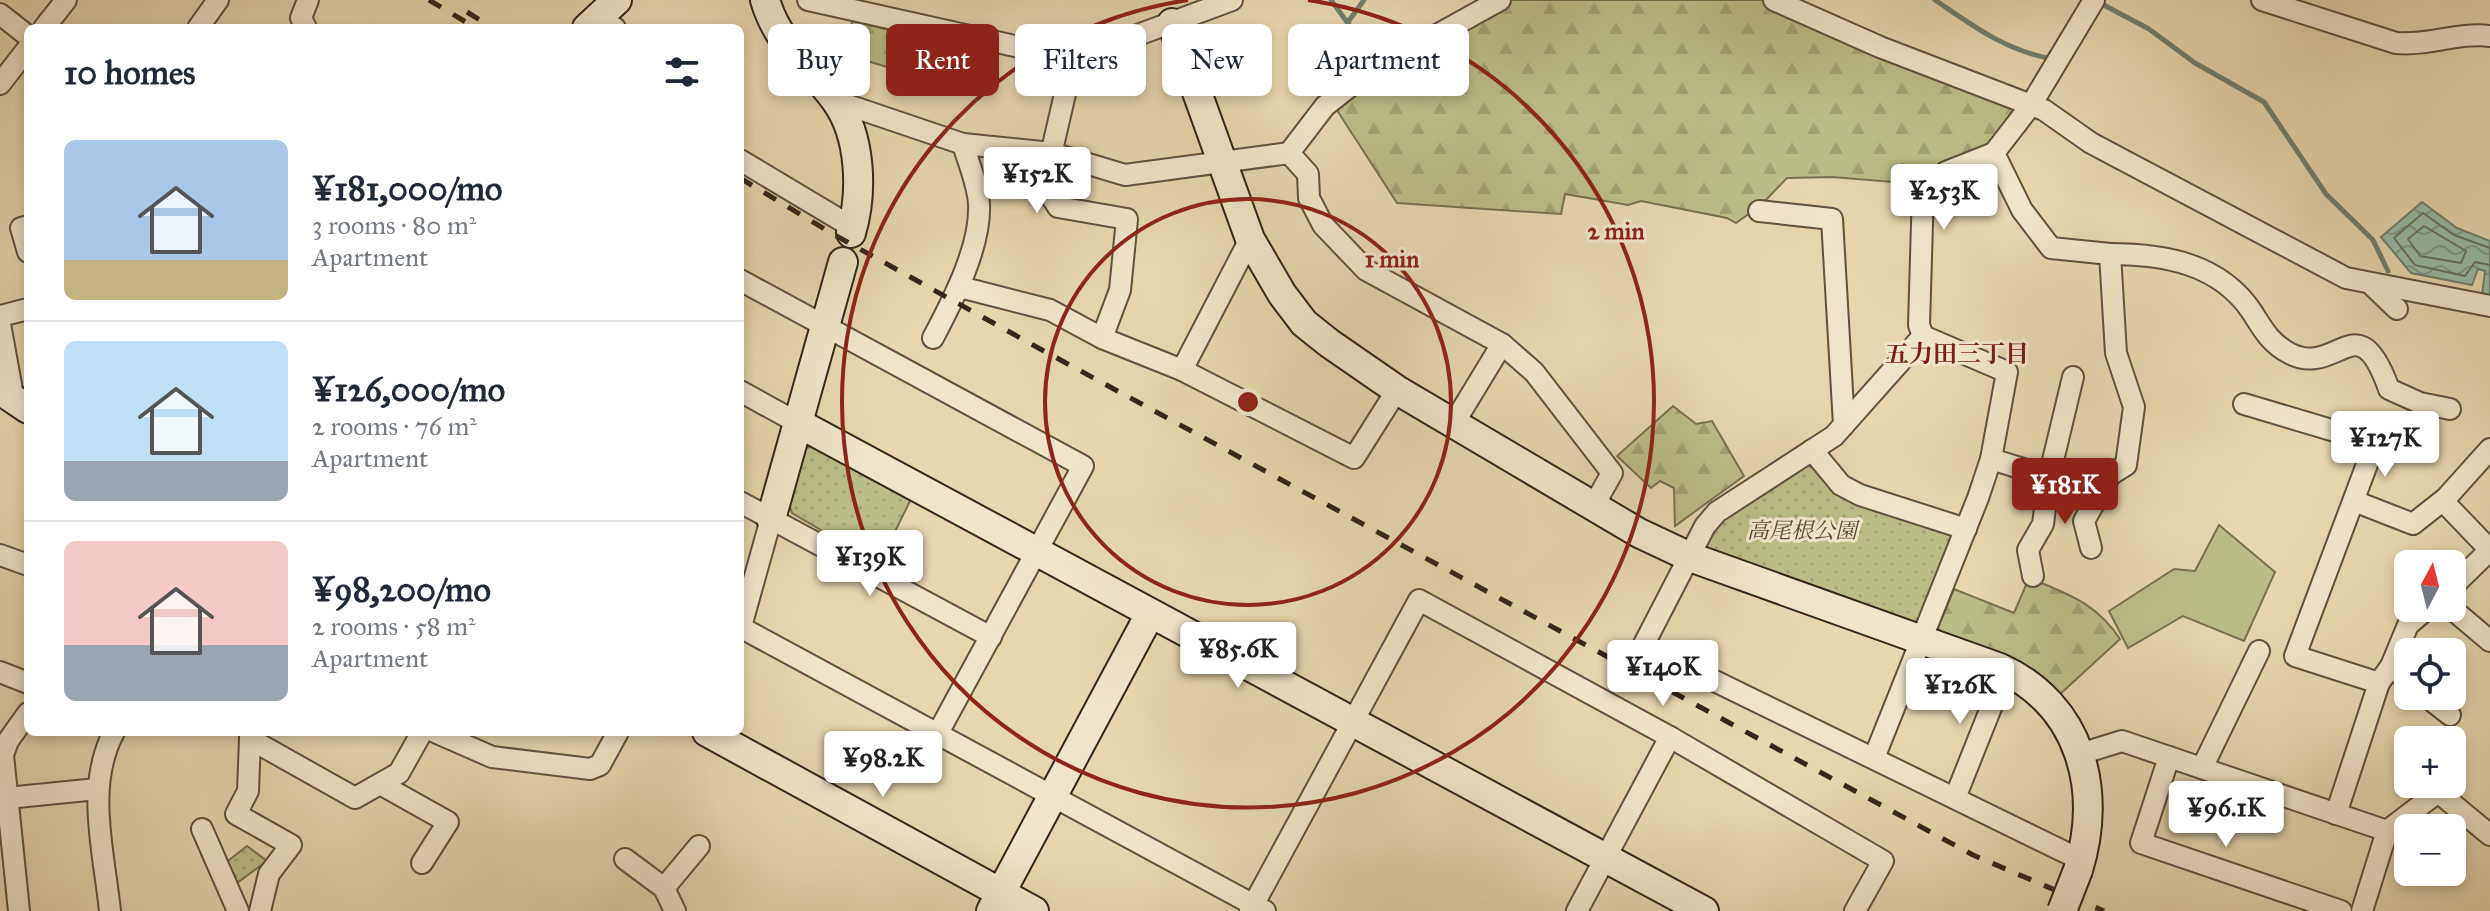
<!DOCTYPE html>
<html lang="en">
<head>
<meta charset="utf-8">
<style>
  :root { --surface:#fff; --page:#f2f2f3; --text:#1f2937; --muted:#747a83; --line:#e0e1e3; --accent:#8f2418 }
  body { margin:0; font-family:"IM FELL Great Primer","Noto Serif JP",serif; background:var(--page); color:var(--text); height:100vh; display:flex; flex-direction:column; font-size:30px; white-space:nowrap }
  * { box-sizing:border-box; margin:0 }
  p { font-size:26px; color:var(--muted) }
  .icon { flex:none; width:44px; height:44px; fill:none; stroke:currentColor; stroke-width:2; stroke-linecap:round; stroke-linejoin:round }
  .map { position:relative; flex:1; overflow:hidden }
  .drawer { position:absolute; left:24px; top:24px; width:720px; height:712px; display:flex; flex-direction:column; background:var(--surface); border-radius:12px; box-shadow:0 4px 12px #0003 }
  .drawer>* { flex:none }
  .hud { position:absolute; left:768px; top:24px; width:760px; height:72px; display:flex; gap:16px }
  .needle { width:52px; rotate:7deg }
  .controls { position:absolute; left:2394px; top:550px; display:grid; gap:16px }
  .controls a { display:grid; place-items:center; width:72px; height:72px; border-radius:12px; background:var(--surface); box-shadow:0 4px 12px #0003; font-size:40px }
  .price { position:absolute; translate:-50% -68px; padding:0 18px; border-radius:8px; background:#fff; color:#222; font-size:26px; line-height:52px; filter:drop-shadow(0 2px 4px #0008) }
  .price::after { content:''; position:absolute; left:50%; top:48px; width:24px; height:18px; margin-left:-12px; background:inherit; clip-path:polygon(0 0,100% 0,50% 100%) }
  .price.current { background:var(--accent); color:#fff }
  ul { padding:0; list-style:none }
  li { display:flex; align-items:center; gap:24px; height:200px; padding:0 40px }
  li+li { border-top:2px solid var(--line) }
  li span { display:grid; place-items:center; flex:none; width:224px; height:160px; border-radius:12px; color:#555 }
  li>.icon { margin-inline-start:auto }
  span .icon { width:96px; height:96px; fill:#fffc; stroke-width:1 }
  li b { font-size:34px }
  h2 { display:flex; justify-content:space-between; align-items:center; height:96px; padding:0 40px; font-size:34px }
  .pill { padding:0 28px; border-radius:12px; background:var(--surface); box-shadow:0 4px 12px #0003; font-size:28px; line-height:72px }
  .pill.current { background:var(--accent); color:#fff }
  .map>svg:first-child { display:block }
</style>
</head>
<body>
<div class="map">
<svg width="2490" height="911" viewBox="0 0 2490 911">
  <defs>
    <pattern id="forest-firs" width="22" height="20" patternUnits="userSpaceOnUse" patternTransform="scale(2)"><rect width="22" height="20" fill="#babd86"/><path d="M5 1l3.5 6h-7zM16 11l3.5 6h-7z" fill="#a0a273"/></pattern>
    <pattern id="park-dots" width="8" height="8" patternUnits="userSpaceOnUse" patternTransform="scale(2)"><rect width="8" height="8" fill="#babd86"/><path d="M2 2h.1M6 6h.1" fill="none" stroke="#a0a273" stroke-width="1.8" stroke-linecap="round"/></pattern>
    <pattern id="water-waves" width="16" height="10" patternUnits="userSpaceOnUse" patternTransform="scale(2)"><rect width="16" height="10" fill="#97baa7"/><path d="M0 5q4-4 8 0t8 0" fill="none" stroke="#7c9787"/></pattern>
  </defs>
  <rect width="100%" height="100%" fill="#e6d7ae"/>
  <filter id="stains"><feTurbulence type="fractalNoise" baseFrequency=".0025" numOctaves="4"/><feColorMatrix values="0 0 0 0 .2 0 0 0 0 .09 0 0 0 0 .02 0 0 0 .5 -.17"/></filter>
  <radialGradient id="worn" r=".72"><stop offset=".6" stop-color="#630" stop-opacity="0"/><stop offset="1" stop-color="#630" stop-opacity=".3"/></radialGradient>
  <!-- green -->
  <path fill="#babd86" stroke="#767250" stroke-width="2" d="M2219,525L2275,572L2244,641L2183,616L2128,648L2109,611L2174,569L2195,571Z"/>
  <!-- forest -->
  <g fill="url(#forest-firs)" stroke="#767250" stroke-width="2">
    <path d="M1487,0H1785L2030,98L1987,146L1935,167L1918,184L1832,177L1787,178L1761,205L1736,223L1727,218L1641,201L1628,205L1565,194L1561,214L1397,203L1331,101L1341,75Z"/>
    <path d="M852,21L931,40L924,78L847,55Z"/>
    <path d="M1673,406L1696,424L1712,421L1744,476L1675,526L1674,488L1660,481L1651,488L1617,456Z"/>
    <path d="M2029,578C2068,594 2096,603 2120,639L2058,696L1941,633L1938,628L1954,589L2014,613Z"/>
  </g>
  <!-- park -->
  <g fill="url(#park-dots)" stroke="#767250" stroke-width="2">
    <path d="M819,445L913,495L879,564L792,513L788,501L803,449Z"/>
    <path d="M1805,464L1950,532L1954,539L1920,623L1914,625L1709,552L1706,545L1723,517Z"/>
    <path d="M247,846L267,861L233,886L224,864Z"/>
  </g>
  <!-- water -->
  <path fill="url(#water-waves)" stroke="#6f7f6f" stroke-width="2" d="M2422,202L2457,228L2490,241V296L2482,295L2485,271L2478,269L2472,285L2411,273L2381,237Z"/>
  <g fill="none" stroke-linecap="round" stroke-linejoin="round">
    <!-- shore -->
    <g stroke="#657061" stroke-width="2">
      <path d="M2424,226L2466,251L2461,263L2420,256L2408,239Z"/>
      <path d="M2490,248L2454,235L2423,213L2394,238L2415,265L2465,276L2475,262L2490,265"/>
    </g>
    <!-- stream -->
    <g stroke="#6f7f6f" stroke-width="5">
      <path d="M1331,0L1377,63"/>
      <path d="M1935,0C1972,25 2003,49 2048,58L2051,53"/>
      <path d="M2100,3L2149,29L2195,63L2264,102L2326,194L2373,240L2388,271"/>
      <path d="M1348,22L1364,0"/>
    </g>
    <!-- street casing -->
    <g stroke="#605240" stroke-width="24">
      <g id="street">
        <path d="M808,0L1073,59L1232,0"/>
        <path d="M1774,0L1880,47L2044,110L2091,143L2346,278L2490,306"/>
        <path d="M2262,0L2396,43C2428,46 2458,32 2490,36"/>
        <path d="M0,14L28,36"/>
        <path d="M597,17L615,28"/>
        <path d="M44,28L66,0"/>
        <path d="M198,28L218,0"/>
        <path d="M306,28L301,18L308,0"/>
        <path d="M1073,59L1044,185L1058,207L1127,219L1120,290L1102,338"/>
        <path d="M0,84L28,48"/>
        <path d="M836,101L963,144L1052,153L1125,175L1289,153L1325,106L1363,76L1500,0"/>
        <path d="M1289,153L1308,174L1309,198L1323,225L1366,270L1502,344L1534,372L1612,473L1593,507"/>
        <path d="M740,160L852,227"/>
        <path d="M1759,211L1832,219L1844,425"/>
        <path d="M28,226L21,228L28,252"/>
        <path d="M2110,254C2165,254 2220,264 2252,312C2263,329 2270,343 2289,353C2338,379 2357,300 2389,389L2420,403L2450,409"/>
        <path d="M740,280L1083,466L938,733"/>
        <path d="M2371,284L2397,309"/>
        <path d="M960,287L1050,310L1102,338L1182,370L1354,458L1397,390"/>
        <path d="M0,316L28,309"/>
        <path d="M0,324L14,401"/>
        <path d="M1923,336L1834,436L1717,512L1705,526L1643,646L2081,860"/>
        <path d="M933,338C953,300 981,247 979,204C978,184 968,162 963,144"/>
        <path d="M1182,370L1250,239"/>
        <path d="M740,391L798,423"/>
        <path d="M2244,404L2375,443L2295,656L2379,683"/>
        <path d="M1454,423L1502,344"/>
        <path d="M1812,450L1841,485L1860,495L1966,529"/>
        <path d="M1991,459L2049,477"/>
        <path d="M2354,501L2413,524L2446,498L2490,449"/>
        <path d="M2443,501L2490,550L2452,587"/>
        <path d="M740,502L991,637"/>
        <path d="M2091,548L2084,521L2110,475L2126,465L2134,407L2116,353L2110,254L2051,248L2022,210L1994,153L2031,105L2094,0"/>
        <path d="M0,555L28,565"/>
        <path d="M2033,576L2028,550L2043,524L2049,477L2073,377"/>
        <path d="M2451,608L2490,641"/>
        <path d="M740,627L1265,911"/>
        <path d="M740,630L771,519"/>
        <path d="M2391,666L2408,681"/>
        <path d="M0,672L28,683"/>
        <path d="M2426,696L2450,715"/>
        <path d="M251,732L250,739L355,798L399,773L422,732"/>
        <path d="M435,732L492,757L590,769L600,765L618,732"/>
        <path d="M250,739L248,791L236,814L291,845L269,874L260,911"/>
        <path d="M2080,754L2122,741L2387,831"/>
        <path d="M2169,757L2141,843L2341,911"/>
        <path d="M1874,758L1978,498L1991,459L2007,372L1923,336L1919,325L1923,190L1946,172L1994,153"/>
        <path d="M2202,768L2259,651"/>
        <path d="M382,785L448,822L422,863"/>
        <path d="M7,798L97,789"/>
        <path d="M1955,798L2006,670"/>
        <path d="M2336,814L2379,683L2391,666L2408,625L2428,608"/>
        <path d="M202,829L238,911"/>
        <path d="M625,859L664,888L675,911"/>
        <path d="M664,888L699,846"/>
        <path d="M19,911L3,755L8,741L28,713"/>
        <path d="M110,911C104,852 85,786 114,732"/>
        <path d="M1250,911L1419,600L1670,737L1883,861L1855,911"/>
        <path d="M1577,911L1670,737"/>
        <path d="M2362,911L2387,831L2438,792L2490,835"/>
      </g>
    </g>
    <!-- secondary casing -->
    <g stroke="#33261b" stroke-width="32">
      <g id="secondary">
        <path d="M765,0C779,47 809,63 836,101C861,136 863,192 851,233"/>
        <path d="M1172,23L1250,239L1282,294L1304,323L1329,343L1397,390L1639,533L1690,557L2000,668C2081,705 2103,790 2078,870"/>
        <path d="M587,28L617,0"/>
        <path d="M0,390L28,409"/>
        <path d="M798,423L1704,911"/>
        <path d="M771,519L843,262"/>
        <path d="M707,732L1034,911"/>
        <path d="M991,911L1150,614"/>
      </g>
    </g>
    <!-- street -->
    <use href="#street" stroke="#efe5ca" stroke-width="20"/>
    <!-- secondary -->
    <use href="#secondary" stroke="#efe5ca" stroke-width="28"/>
    <!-- rail -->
    <g stroke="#33261b" stroke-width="5" stroke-dasharray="14 14" stroke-linecap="butt">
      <path d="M429,0L476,28"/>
      <path d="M467,12L493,28"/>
      <path d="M740,178L831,233L1042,350L1973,855L2104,911"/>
    </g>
    <!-- secondary-bridge casing -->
    <g stroke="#33261b" stroke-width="32" stroke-linecap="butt">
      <path id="secondary-bridge" d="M2062,911L2078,870"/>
    </g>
    <!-- secondary-bridge -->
    <use href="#secondary-bridge" stroke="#efe5ca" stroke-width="28"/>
  </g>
  <!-- distance rings -->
  <g fill="none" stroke="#8f2418" stroke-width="4">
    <circle cx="1248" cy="402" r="203"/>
    <path d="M1308 0A406 406 0 1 1 1188 0"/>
  </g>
  <g text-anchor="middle" stroke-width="6" stroke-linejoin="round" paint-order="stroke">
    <!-- park labels -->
    <g font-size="22" font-style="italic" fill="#554c36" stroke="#efe5ca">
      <text x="1802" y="538">高尾根公園</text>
    </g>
    <!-- neighbourhood labels -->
    <g font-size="24" font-weight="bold" fill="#7a1f14" stroke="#efe5ca">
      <text x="1957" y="362">五力田三丁目</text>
    </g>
  </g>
  <circle cx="1248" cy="402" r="12" fill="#8f2418" stroke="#efe5ca" stroke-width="4"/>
  <g font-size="24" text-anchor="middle" font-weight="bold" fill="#8f2418" stroke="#efe5ca" stroke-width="6" stroke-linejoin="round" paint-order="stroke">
    <text x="1616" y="239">2 min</text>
    <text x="1392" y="267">1 min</text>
  </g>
  <rect width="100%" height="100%" filter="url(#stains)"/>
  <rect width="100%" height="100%" fill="url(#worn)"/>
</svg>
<div class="controls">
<a><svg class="needle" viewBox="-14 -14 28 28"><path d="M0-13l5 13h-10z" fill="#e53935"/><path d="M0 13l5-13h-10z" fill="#747a83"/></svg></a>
<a><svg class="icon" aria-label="locate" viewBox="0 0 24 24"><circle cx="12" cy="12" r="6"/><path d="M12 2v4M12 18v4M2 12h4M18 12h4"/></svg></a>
<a>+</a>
<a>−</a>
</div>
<b class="price" style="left:1037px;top:215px">¥152K</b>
<b class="price" style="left:1944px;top:232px">¥253K</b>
<b class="price" style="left:2385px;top:479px">¥127K</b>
<b class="price current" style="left:2065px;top:526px">¥181K</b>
<b class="price" style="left:870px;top:598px">¥139K</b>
<b class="price" style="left:1238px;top:690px">¥85.6K</b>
<b class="price" style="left:1663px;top:708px">¥140K</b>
<b class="price" style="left:1960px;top:726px">¥126K</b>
<b class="price" style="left:883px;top:799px">¥98.2K</b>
<b class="price" style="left:2226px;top:849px">¥96.1K</b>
<div class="hud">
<a class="pill">Buy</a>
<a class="pill current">Rent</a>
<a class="pill">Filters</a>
<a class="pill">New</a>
<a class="pill">Apartment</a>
</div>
<section class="drawer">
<h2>10 homes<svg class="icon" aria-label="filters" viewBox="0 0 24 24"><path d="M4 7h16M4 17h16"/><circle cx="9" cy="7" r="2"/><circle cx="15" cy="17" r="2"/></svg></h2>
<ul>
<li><span style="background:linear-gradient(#a9c7e8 75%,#c2b280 0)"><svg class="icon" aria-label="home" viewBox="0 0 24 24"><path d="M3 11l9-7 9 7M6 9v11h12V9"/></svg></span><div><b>¥181,000/mo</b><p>3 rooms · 80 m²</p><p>Apartment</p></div></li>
<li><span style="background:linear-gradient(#bfe0f5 75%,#9aa5b1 0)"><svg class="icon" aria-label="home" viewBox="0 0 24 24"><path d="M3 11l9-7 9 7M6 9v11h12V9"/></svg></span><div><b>¥126,000/mo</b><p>2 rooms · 76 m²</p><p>Apartment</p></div></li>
<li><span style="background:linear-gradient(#f6c9c9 65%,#9aa5b1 0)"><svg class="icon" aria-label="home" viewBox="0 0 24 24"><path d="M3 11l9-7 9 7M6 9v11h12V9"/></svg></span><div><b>¥98,200/mo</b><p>2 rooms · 58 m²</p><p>Apartment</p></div></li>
</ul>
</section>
</div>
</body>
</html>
